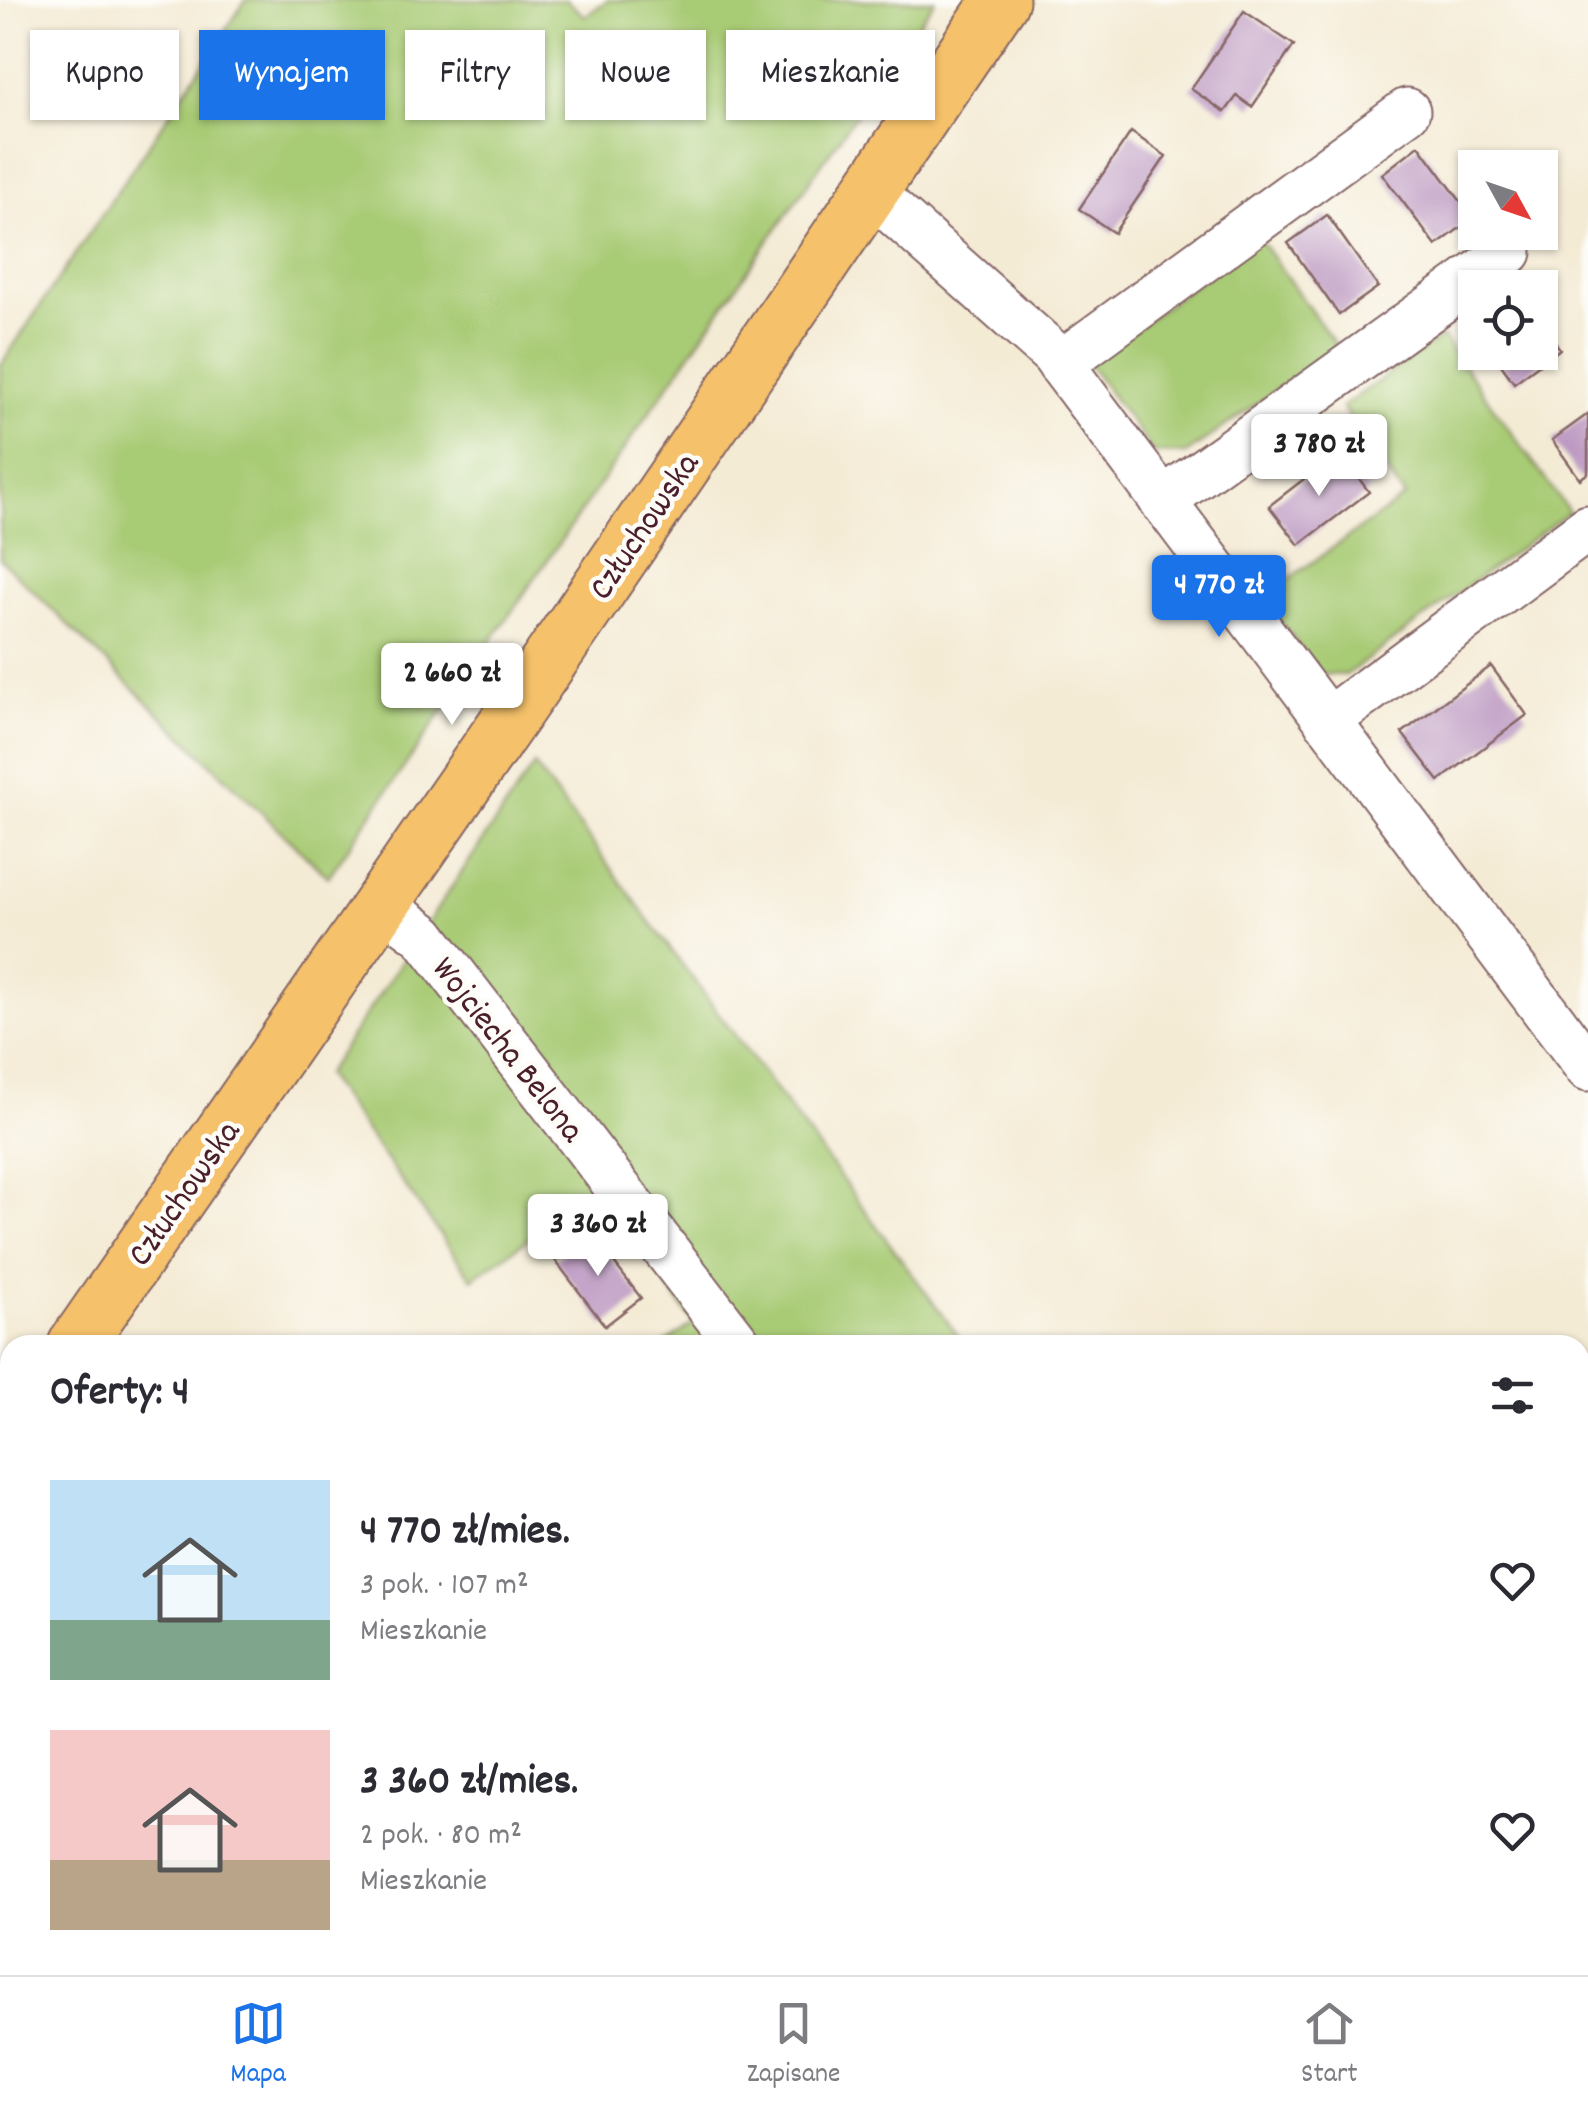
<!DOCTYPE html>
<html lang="pl">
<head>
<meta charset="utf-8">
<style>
  :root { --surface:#fff; --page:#f2f2f3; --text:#2b2b33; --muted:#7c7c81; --line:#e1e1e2; --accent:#1a73e8 }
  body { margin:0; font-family:Dekko,sans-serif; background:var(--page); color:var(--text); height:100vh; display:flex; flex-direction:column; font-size:38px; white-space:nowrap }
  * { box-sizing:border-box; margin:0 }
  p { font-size:32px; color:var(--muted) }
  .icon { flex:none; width:55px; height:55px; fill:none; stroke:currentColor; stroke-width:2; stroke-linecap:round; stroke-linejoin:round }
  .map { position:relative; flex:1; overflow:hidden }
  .side { position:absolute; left:0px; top:1335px; width:1590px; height:640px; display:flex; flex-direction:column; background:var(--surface); border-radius:30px 30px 0 0; box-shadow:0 2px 8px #0004 }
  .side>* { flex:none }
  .top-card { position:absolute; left:30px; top:30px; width:1000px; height:90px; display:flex; gap:20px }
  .needle { width:65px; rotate:130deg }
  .fabs { position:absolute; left:1458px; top:150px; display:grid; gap:20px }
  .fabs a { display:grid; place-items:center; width:100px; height:100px; border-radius:0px; background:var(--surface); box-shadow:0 2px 8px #0004; font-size:50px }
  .price { position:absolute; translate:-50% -85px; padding:0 22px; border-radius:10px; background:#fff; color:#222; font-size:32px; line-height:65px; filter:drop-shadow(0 2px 5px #0008) }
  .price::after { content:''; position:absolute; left:50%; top:60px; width:30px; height:22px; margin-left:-15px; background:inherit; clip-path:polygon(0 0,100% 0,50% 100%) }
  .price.selected { background:var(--accent); color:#fff }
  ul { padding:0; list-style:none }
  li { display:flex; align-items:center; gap:30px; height:250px; padding:0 50px }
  li span { display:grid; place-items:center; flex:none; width:280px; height:200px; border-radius:0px; color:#555 }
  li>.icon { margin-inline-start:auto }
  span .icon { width:120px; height:120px; fill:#fffc; stroke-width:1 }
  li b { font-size:42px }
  h2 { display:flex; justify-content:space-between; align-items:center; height:120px; padding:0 50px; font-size:42px }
  .chip { padding:0 35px; border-radius:0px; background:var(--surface); box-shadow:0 2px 8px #0004; font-size:35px; line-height:90px }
  .chip.selected { background:var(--accent); color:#fff }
  .tabs { display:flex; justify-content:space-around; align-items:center; height:140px; border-top:2px solid var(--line); background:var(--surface); font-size:28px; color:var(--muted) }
  .tabs a { display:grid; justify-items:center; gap:5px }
  .tabs .selected { color:var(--accent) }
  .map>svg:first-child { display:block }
</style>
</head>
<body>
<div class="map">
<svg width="1588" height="1975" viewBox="0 0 1588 1975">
  <rect width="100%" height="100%" fill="#fdfcf7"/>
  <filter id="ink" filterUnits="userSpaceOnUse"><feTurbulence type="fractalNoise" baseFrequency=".01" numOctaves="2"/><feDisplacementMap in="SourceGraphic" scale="20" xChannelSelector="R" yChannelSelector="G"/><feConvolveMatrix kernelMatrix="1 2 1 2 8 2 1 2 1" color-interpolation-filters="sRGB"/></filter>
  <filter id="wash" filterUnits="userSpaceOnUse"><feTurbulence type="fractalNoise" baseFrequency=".0048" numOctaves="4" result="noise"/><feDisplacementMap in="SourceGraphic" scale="40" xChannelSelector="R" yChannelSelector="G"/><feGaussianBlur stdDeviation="2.25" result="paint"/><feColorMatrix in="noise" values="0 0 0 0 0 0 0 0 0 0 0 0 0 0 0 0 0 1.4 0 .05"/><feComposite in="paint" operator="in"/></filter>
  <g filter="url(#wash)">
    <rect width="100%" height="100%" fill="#f4ebd5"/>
    <!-- green -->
    <g fill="#a8cb74" stroke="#797550" stroke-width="2.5">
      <path d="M246,0H566L585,16L608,0H935L328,877L0,559V366Z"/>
      <path d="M1258,237L1337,347L1186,454L1154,453L1088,364Z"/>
      <path d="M1442,336L1569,512L1346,675L1320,674L1263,597L1405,497L1342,407Z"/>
      <path d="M534,765L965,1345H663L694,1323L597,1190L472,1279L325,1075Z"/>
      <path d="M10,1540V1965H638L646,1975H0V1555Z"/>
      <path d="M1582,1614L1588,1616V1975H1452L1456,1965H1580Z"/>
      <path d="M980,1965H1425L1433,1975H988Z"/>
    </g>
    <g id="blocks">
      <!-- building -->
      <g fill="#bd9ac3">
        <path d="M1244,11L1294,45L1252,107L1237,96L1225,112L1191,89Z"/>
        <path d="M1131,132L1166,156L1114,233L1079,209Z"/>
        <path d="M1419,145L1473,218L1436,246L1382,174Z"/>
        <path d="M1327,215L1378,287L1339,315L1288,243Z"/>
        <path d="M1540,321L1560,349L1514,383L1492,352H1540Z"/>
        <path d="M1588,414V473L1580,479L1552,440Z"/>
        <path d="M1339,452L1369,492L1299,545L1269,506Z"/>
        <path d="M1491,666L1527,715L1439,781L1402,733Z"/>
        <path d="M591,1233L641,1298L605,1326L555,1260Z"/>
      </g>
    </g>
  </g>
  <g filter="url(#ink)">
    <use href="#blocks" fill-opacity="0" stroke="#866666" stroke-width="2.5"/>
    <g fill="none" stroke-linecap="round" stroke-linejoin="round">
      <!-- minor casing -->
      <g stroke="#866666" stroke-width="49">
        <g id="minor">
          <path d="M871,192L1053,354L1588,1068"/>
          <path d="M1060,364L1407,111"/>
          <path d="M1162,501L1509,252"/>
          <path d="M1327,721L1588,528"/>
          <path d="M381,904L424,936L739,1345"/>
          <path d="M1203,1965L1210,1975"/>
        </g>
      </g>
      <!-- major casing -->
      <g stroke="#866666" stroke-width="59">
        <g id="major">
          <path d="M76,1345L531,688L1001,0"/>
          <path d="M0,1456L10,1442"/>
        </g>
      </g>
      <!-- path -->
      <path stroke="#866666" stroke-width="6" stroke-dasharray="2.5 8" stroke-linecap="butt" d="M0,1526L10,1511"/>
      <!-- minor -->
      <use href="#minor" stroke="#fff" stroke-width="45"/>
      <!-- major -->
      <use href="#major" stroke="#f5c16b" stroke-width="55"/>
    </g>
  </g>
  <g text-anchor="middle" stroke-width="9" stroke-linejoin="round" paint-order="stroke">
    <!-- street labels -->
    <g font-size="35" fill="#4a1f2b" stroke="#fdfcf7">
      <text transform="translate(642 525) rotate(-56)" y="12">Człuchowska</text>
      <text transform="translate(510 1048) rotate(52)" y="12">Wojciecha Belona</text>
      <text transform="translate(182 1192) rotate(-55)" y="12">Człuchowska</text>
    </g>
  </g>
</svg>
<div class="fabs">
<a><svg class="needle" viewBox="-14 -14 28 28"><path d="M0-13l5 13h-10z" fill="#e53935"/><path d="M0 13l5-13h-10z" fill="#7c7c81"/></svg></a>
<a><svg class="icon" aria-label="locate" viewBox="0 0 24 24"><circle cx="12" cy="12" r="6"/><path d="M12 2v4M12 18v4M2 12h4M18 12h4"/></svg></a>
</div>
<b class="price" style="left:1319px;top:499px">3 780 zł</b>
<b class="price selected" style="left:1219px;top:640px">4 770 zł</b>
<b class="price" style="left:452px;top:728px">2 660 zł</b>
<b class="price" style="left:598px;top:1279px">3 360 zł</b>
<div class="top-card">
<a class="chip">Kupno</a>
<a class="chip selected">Wynajem</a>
<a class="chip">Filtry</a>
<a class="chip">Nowe</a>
<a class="chip">Mieszkanie</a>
</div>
<section class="side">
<h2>Oferty: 4<svg class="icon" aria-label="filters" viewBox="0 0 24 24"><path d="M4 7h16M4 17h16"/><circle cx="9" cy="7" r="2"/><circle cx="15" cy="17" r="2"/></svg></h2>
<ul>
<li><span style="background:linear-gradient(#bfe0f5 70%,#7fa58c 0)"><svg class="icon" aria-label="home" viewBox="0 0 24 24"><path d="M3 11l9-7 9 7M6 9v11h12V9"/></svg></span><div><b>4 770 zł/mies.</b><p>3 pok. · 107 m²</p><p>Mieszkanie</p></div><svg class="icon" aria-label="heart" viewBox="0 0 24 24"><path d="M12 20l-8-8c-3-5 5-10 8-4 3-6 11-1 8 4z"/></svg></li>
<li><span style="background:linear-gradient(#f6c9c9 65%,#b9a48a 0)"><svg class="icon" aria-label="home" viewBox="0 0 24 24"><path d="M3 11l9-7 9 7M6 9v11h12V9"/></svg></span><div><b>3 360 zł/mies.</b><p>2 pok. · 80 m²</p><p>Mieszkanie</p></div><svg class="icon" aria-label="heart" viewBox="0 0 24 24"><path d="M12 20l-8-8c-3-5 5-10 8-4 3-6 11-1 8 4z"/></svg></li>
</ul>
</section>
</div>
<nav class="tabs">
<a class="selected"><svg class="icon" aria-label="map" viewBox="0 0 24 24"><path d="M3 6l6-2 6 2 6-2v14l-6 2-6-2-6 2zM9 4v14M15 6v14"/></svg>Mapa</a>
<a><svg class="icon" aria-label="saved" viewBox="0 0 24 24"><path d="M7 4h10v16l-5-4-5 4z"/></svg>Zapisane</a>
<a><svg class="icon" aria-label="home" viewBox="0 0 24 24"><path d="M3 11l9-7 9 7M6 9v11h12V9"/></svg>Start</a>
</nav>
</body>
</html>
